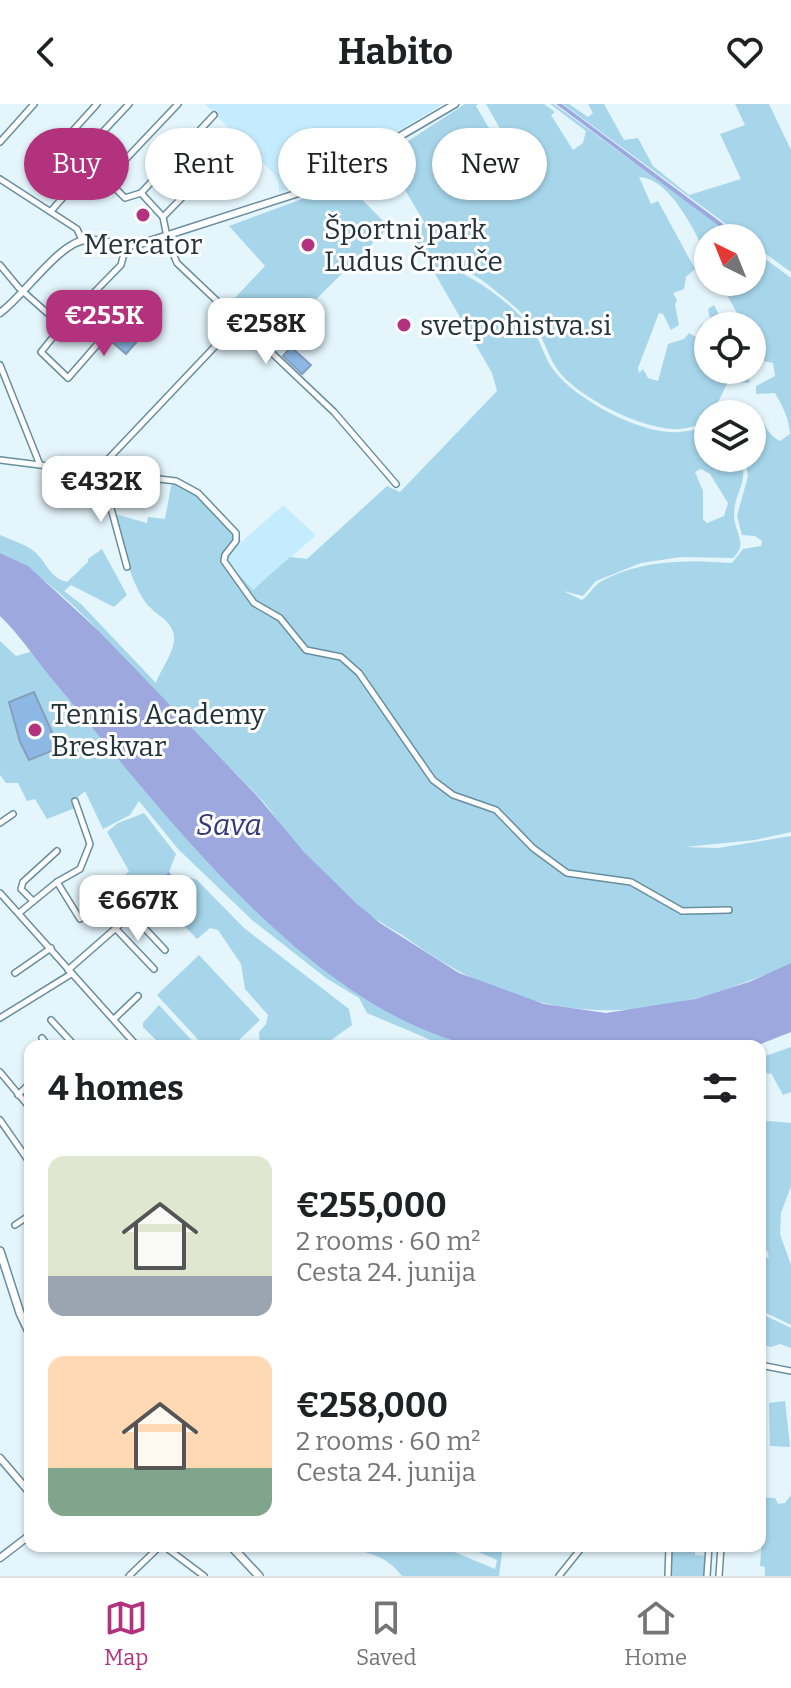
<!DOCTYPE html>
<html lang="en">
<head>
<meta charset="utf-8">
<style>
  :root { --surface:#fff; --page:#f6f6f6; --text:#202124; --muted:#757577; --line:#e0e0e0; --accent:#b2327e }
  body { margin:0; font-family:Bitter,serif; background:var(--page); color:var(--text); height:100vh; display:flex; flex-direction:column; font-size:30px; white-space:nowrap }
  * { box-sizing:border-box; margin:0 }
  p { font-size:26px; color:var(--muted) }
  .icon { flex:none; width:44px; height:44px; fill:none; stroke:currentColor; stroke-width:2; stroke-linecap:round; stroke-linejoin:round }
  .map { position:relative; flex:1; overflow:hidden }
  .side { position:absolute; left:24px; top:936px; width:742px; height:512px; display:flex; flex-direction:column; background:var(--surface); border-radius:16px; box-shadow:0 2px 6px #0004 }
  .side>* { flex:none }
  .guide { position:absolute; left:24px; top:24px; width:744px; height:72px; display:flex; gap:16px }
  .needle { width:52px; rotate:317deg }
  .tools { position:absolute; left:694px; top:120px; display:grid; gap:16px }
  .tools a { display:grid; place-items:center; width:72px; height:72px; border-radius:50%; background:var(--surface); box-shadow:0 2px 6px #0004; font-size:40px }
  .price { position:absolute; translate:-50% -68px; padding:0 18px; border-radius:16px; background:#fff; color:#222; font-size:26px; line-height:52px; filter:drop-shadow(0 2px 4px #0008) }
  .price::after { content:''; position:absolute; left:50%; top:48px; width:24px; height:18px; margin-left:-12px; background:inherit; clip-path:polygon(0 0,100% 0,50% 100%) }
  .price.on { background:var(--accent); color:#fff }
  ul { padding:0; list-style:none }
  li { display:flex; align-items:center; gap:24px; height:200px; padding:0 24px }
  li span { display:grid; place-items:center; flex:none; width:224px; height:160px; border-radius:16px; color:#555 }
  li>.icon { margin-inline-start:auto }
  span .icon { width:96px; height:96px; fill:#fffc; stroke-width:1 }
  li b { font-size:34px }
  h2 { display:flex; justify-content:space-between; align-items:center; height:96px; padding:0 24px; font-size:34px }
  .pill { padding:0 28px; border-radius:36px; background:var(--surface); box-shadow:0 2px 6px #0004; font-size:28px; line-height:72px }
  .pill.on { background:var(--accent); color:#fff }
  header { display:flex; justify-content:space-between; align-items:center; height:104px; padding:0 24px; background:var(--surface); font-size:36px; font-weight:700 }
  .tabs { display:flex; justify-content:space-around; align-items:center; height:112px; border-top:2px solid var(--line); background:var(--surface); font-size:22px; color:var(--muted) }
  .tabs a { display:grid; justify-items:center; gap:4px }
  .tabs .on { color:var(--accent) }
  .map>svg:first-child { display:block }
</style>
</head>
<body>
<header><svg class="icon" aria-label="back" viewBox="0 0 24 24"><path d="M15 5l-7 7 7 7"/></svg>Habito<svg class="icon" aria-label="heart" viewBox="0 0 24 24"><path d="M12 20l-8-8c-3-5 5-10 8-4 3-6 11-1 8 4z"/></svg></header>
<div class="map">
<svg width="791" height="1472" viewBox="0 0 791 1472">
  <rect width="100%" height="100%" fill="#e4f5fc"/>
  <!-- built -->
  <g fill="#c5ecfe">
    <path d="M205,0H443L319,75L279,89L278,76L273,69Z"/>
    <path d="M283,401L316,431L253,487L226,457V452Z"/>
  </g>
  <!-- green -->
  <g fill="#a7d6eb" fill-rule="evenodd">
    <path d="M465,0H478L476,2L503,48L511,44L486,0H544L555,8L551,11L573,46L583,39L586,27L550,0H554L737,134H708V154C694,126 670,74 639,73L651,100L658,97L695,165L686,173L684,185L673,189L677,196L675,201L679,221L671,226L663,210L659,209L638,264L639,269L643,265L648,274L658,277L668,240L684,235L689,229L696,233L700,222L710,215L708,205L714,201L725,222H708V266L745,269L750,276L749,279L728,278L716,302L726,308C767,293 756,325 780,337L790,330C789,314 783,303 775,289L756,290V282L775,272L773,259L763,257L752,236V222H744L720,178H752V145L791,174V728L755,736L685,743L718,744L791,732V859C657,922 540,928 415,840C399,828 381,820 365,807C339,785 314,760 292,735C280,721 271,705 258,692C220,653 181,615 144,575C105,533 52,472 0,449V431C11,436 26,440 35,448C47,459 50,474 67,478L88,458V455L102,445L127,491L114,503L71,481L64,487L81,500L156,579C160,567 172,551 174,538C176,517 157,513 146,499C128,474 123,440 115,410L147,419L148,413L165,415L171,382L175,379L196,391L241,437L226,452V457L253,486L290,453L307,455L387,382L400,388L497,287L492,269L426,154L427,152C464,168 501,189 528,220C541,234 543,253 555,268C577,296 642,331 678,328C688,328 698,324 708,322V354H741C749,380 734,388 734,411C734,428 749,440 733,454L681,453L641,459L596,477L583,492L563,487L582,496C589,491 593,483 600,478C641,455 687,456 732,459L743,445L761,442L762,437L755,432L742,431L737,412L748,372L745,354H752V310H708V319C696,321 685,326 672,325C638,323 582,295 560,269C549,256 546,239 537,226C525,209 504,194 487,180C465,162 427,156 412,132L424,118L385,52ZM701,365L710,370L728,399L724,412L707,419L703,415V387L695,368Z"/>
    <path d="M563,0H569L588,13L593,9L588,0H604L624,36L638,34L653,62L689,91L741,75L720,30L745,21L735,0H769L791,46V168L752,140V134H745Z"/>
    <path d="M343,76L389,123L274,237L232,197L265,162L229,122L321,88Z"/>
    <path d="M0,537L16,552L33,547C63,591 98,629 132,670C230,786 325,894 474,942H445L367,909L359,894L326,874L252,816L178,745L139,697L130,711L103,725L85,687L77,694L80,702L47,715L35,695L27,697L18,679H6L0,671Z"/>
    <path d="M144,709L176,750L169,768L138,793L125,771L129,767L107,728L118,719Z"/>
    <path d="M191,774L197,776L244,824L349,905L352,921L323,942H260L259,928L266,920L268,911L245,885L241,860L218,826L210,824L197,835L161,798Z"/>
    <path d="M199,851L260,916L233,942H204L157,891Z"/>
    <path d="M159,901L197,942H162L143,923V919Z"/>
    <path d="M791,943V988L783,991L771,969L768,970L760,962V954Z"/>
    <path d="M768,1017L791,1019V1082L781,1109L780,1130L791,1161V1221L760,1206V1156L769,1153L767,1146L760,1147V1019Z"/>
    <path d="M760,1209L791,1224V1244L780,1240L771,1243L760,1240Z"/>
    <path d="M785,1297L790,1343L770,1342L769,1299Z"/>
    <path d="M791,1391V1472H765V1463L760,1462L763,1417L760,1416V1393L775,1394L778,1400L785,1399Z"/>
    <path d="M336,1442H440L495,1465L497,1456L465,1442H503L499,1472H402C385,1449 363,1448 336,1442Z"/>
    <path d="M671,1442H695V1451L706,1452L705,1472H670Z"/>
  </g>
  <!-- water -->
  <g fill="#9da8df">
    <path d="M556,0H562L742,134H735Z"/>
    <path d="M0,449L28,462L99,527L259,694L304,748L356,799L380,819L459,869L544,900L606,909L695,895L749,878L791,859V928L756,942C689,942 622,942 556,942C529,942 497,947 471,941C307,903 161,705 57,581C37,558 22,533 0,512Z"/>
    <path d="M169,768L180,781L150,808L138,793Z"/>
  </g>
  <!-- building -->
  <g fill="#8db7e5" stroke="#869fbb" stroke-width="2">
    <path d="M150,204L159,212L126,250L111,237L115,233L121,237Z"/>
    <path d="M291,243L311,261L302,270L283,252Z"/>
    <path d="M34,588L59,644L29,656L20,638L9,598Z"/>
  </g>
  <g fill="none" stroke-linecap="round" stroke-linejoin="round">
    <!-- minor casing -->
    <g stroke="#678e9e" stroke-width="8">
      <g id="minor">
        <path d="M97,0L69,31C86,54 104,73 125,94L141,89L163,113L168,138L177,159L334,308L396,380"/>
        <path d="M0,38L34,0"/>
        <path d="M84,48L129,0"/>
        <path d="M0,75L77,125L82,136"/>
        <path d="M106,76L178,0"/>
        <path d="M141,89L214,11"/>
        <path d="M51,107L91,62"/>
        <path d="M163,113L240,34"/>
        <path d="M0,161L19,184L62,222L76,207L103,230V234L68,274L41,248L62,222"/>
        <path d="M76,207L121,161L126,142"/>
        <path d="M0,261L40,361L176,377L198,389L236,429V437L225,451L224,457L254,499L280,514L306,546L341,553L359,569L433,676L453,691L496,706L533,744L567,769L631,778L682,807L729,806"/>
        <path d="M0,356L40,361"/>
        <path d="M96,368L239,217"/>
        <path d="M92,370L109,397L127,463"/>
        <path d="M0,719L13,710"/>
        <path d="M57,778L80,815"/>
        <path d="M0,789L137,942"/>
        <path d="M33,797L21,785L23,778L57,747"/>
        <path d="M19,809L57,778L80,765L90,740L75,697"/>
        <path d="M132,811L165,846"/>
        <path d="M116,825L154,865"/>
        <path d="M68,866L140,803"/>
        <path d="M15,869L51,844"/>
        <path d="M0,914L71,870"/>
        <path d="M114,915L138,892"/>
        <path d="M51,916L75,942"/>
        <path d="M42,934L48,942"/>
        <path d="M0,968L30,1004"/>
        <path d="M18,991L30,979"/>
        <path d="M0,1016L30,1059"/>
        <path d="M15,1121L30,1111"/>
        <path d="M760,1261L791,1267"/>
        <path d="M164,1442L204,1472"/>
        <path d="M129,1472L160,1442"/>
        <path d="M559,1472L583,1442"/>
        <path d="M668,1472L669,1442"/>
        <path d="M707,1472L709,1442"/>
        <path d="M719,1472L721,1442"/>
      </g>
    </g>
    <!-- tertiary casing -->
    <g stroke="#678e9e" stroke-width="9">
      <g id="tertiary">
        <path d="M0,209C24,192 59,138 86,136C103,134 119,143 137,141L308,86L455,0"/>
        <path d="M0,1354L30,1389"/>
        <path d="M0,1454L30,1431"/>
      </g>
    </g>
    <!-- secondary casing -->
    <g stroke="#678e9e" stroke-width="10">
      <g id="secondary">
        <path d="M0,1147L20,1209L30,1230"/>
        <path d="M231,1442L259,1472"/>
      </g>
    </g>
    <!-- minor -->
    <use href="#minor" stroke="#fff" stroke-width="5"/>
    <!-- tertiary -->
    <use href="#tertiary" stroke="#fff" stroke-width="6"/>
    <!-- secondary -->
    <use href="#secondary" stroke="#fff" stroke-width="7"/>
  </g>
  <!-- markers -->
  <g fill="#b2327e" stroke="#fff" stroke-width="3">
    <circle cx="143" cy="111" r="8"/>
    <circle cx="308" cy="141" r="8"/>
    <circle cx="404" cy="221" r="8"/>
    <circle cx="35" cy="626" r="8"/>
  </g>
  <g text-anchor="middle" stroke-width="6" stroke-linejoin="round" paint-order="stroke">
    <!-- poi labels -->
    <g font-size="28" fill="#24343b" stroke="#fff" text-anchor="start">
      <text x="324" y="135">Športni park<tspan x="324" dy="32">Ludus Črnuče</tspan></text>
      <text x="143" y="150" text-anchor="middle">Mercator</text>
      <text x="420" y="231">svetpohistva.si</text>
      <text x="51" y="620">Tennis Academy<tspan x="51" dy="32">Breskvar</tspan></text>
    </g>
    <!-- water labels -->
    <g font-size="30" font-style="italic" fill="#323a7b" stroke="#fff">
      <text x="229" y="731">Sava</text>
    </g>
  </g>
</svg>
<div class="tools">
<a><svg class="needle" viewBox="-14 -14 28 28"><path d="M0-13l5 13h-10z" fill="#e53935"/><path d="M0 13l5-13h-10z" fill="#757577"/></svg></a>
<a><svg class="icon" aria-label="locate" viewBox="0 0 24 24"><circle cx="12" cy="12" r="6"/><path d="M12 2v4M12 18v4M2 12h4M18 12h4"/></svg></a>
<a><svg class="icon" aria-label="layers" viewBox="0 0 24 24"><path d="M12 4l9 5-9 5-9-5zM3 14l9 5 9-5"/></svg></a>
</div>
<b class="price on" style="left:104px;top:254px">€255K</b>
<b class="price" style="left:266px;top:262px">€258K</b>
<b class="price" style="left:101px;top:420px">€432K</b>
<b class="price" style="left:138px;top:839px">€667K</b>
<div class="guide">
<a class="pill on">Buy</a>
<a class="pill">Rent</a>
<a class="pill">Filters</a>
<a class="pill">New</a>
</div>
<section class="side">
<h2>4 homes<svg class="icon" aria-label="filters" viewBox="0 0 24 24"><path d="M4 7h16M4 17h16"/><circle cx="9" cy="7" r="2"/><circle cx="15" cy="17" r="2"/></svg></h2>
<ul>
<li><span style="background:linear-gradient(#dfe7d0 75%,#9aa5b1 0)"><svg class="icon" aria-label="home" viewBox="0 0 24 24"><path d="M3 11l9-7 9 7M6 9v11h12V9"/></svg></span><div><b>€255,000</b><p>2 rooms · 60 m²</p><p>Cesta 24. junija</p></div></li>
<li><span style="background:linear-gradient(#ffd9b3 70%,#7fa58c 0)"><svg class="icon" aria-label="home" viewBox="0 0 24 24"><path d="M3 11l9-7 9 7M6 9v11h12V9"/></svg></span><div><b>€258,000</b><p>2 rooms · 60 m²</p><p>Cesta 24. junija</p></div></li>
</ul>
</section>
</div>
<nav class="tabs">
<a class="on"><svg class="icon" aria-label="map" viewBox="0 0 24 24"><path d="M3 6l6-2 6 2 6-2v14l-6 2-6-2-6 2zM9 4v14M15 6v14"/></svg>Map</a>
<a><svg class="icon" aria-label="saved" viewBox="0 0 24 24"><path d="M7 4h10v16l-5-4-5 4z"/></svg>Saved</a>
<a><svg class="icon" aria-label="home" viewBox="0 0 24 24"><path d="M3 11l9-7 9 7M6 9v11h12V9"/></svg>Home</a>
</nav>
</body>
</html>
